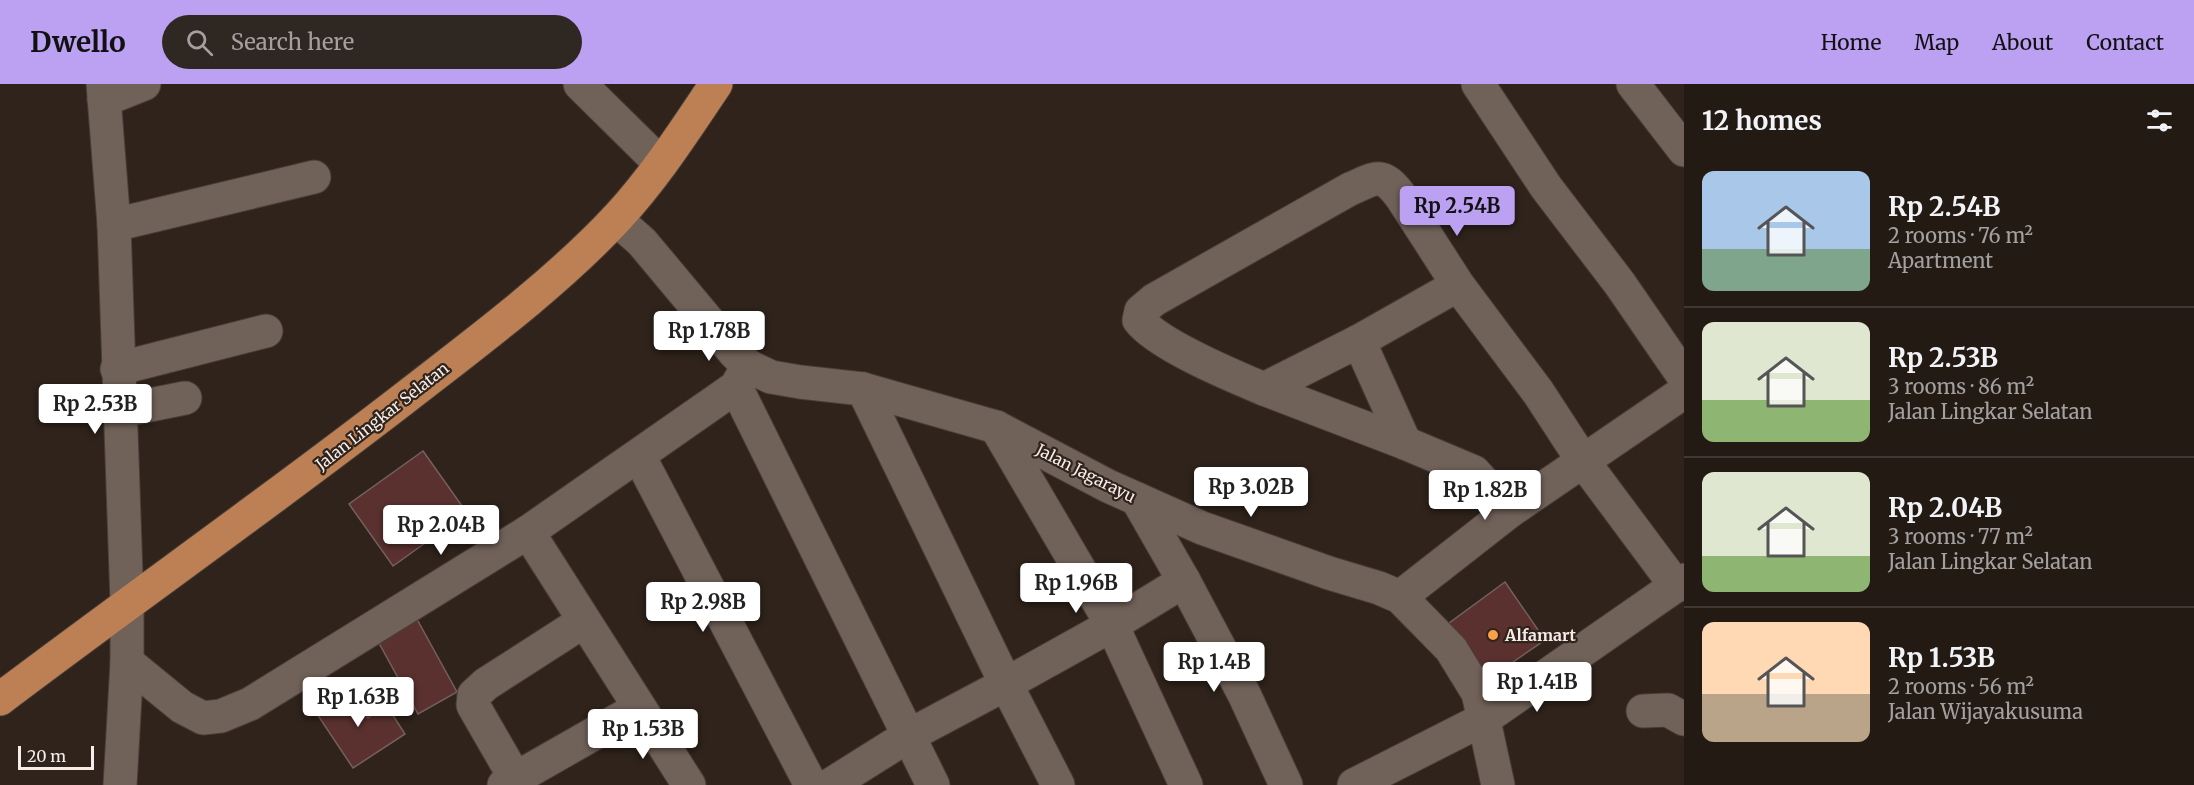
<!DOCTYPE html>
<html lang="en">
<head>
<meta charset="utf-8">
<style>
  :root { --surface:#231a14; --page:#2f2722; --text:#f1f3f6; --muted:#a3a1a0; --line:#403834; --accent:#bca0f2 }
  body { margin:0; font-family:Merriweather,serif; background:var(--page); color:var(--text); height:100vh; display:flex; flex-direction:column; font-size:22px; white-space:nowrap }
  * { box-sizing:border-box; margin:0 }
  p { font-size:20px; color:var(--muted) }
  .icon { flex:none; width:33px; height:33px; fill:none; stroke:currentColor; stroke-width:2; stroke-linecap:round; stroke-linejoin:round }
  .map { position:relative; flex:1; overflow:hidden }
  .side { display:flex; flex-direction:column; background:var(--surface); width:510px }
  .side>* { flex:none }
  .scale { position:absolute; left:18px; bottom:15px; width:76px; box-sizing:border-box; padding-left:6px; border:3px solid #f6ede8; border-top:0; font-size:16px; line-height:21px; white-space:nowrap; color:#f6ede8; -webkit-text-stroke:4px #2f231b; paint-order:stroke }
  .price { position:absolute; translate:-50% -51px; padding:0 14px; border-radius:6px; background:#fff; color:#222; font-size:20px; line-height:39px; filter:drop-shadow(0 2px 3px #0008) }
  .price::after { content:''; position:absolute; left:50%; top:36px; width:18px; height:14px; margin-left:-9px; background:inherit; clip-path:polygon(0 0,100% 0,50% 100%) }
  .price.on { background:var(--accent); color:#111 }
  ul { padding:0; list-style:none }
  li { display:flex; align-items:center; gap:18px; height:150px; padding:0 18px }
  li+li { border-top:2px solid var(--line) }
  li span { display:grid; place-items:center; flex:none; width:168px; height:120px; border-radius:12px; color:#555 }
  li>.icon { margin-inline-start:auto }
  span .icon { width:72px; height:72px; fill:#fffc; stroke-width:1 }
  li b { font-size:26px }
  h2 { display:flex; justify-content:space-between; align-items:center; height:72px; padding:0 18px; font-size:26px }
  header { display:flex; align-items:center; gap:36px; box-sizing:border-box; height:84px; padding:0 30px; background:var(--accent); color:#111 }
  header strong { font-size:28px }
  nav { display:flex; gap:33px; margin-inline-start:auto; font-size:21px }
  .search { width:420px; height:54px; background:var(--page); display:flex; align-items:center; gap:15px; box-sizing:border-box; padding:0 21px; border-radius:33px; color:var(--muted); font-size:22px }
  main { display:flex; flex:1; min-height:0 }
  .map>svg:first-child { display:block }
</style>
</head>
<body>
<header>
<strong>Dwello</strong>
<div class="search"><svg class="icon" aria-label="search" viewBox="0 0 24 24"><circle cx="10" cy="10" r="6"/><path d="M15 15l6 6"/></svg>Search here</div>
<nav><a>Home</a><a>Map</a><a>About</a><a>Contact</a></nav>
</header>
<main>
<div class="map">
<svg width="1684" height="701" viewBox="0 0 1684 701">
  <rect width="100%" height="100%" fill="#2f231b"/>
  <!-- building -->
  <g fill="#5a312f" stroke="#73605f" stroke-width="1.5">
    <path d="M423,367L467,429L393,482L349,420Z"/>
    <path d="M1505,498L1545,556L1481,600L1441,545Z"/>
    <path d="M413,528L457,608L418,630L374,550Z"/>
    <path d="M349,605L368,634L387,622L405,650L353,684L315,627Z"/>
  </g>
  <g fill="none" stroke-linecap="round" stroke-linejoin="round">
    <!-- minor casing -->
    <g stroke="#483e38" stroke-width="35">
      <g id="minor">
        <path d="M103,0L114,141L127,519V578L120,701"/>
        <path d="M580,0L661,80"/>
        <path d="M1478,0L1546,103L1620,200L1684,293"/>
        <path d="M1633,0L1684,66"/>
        <path d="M104,16L144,0"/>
        <path d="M616,135L642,158L734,268L748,282L771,293L800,298L863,305L996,343L1108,402L1202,444L1329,489L1379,504L1400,513L1451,565L1478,609L1498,701"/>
        <path d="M114,141L314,93"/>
        <path d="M1458,201L1359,257L1264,305C1233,292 1158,261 1139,236L1141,227L1154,216L1350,105C1378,93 1382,87 1402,114L1458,201L1538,308L1583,377L1676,502"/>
        <path d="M1359,257L1405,359"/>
        <path d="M117,285L266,247"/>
        <path d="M736,303L933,701"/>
        <path d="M863,305L1006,600L1058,701"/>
        <path d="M1264,305L1405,359L1474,388L1510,427L1684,308"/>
        <path d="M120,327L185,314"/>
        <path d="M996,343L1112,541L1186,701"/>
        <path d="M639,372L811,701"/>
        <path d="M528,448L689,701"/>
        <path d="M1184,497L1244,610L1286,701"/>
        <path d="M1400,513L1510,427"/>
        <path d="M127,578L182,623L203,634L221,632L250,620L528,448L736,303L748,282"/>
        <path d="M1643,627L1668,626L1684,635"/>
        <path d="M515,694L473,621L474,611L486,600L584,537"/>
        <path d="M504,701L639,624"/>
        <path d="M830,701L908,652L1006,600L1112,541L1184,497L1137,415"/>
        <path d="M1354,701L1484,635L1684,496"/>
      </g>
    </g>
    <!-- highway casing -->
    <g stroke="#483e38" stroke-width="35">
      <path id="highway" d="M0,615C135,513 273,416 406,313C478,257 554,201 617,134C655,93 685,46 716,0"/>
    </g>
    <!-- minor -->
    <use href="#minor" stroke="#716259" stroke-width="33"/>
    <!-- highway -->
    <use href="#highway" stroke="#bc8054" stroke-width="33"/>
  </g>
  <!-- markers -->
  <circle fill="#f7a149" stroke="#2f231b" stroke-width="2" cx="1493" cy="551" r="6"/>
  <g text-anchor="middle" stroke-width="4.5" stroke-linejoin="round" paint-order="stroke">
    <!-- street labels -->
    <g font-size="16" fill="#f6ede8" stroke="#2f231b">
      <text transform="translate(382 332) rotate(-38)" y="6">Jalan Lingkar Selatan</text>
      <text transform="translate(1086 389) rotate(27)" y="6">Jalan Jagarayu</text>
    </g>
    <!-- poi labels -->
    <g font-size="16" font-weight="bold" fill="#f6ede8" stroke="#2f231b" text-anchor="start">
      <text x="1505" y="557">Alfamart</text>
    </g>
  </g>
</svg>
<div class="scale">20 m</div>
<b class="price on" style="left:1457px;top:153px">Rp 2.54B</b>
<b class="price" style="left:709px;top:278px">Rp 1.78B</b>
<b class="price" style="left:95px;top:351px">Rp 2.53B</b>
<b class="price" style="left:1251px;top:434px">Rp 3.02B</b>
<b class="price" style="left:1485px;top:437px">Rp 1.82B</b>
<b class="price" style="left:441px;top:472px">Rp 2.04B</b>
<b class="price" style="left:1076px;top:530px">Rp 1.96B</b>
<b class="price" style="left:703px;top:549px">Rp 2.98B</b>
<b class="price" style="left:1214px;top:609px">Rp 1.4B</b>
<b class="price" style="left:1537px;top:629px">Rp 1.41B</b>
<b class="price" style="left:358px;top:644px">Rp 1.63B</b>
<b class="price" style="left:643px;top:676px">Rp 1.53B</b>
</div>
<section class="side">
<h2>12 homes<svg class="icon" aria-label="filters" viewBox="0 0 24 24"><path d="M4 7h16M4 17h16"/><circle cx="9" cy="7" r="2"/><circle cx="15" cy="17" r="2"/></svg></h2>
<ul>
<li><span style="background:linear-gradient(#a9c7e8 65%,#7fa58c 0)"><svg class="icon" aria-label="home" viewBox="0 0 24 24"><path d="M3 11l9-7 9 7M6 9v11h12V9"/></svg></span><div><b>Rp 2.54B</b><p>2 rooms · 76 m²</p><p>Apartment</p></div></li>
<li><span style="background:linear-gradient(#dfe7d0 65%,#8fb573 0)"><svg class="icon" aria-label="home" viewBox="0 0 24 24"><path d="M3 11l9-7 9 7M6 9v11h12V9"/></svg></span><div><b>Rp 2.53B</b><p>3 rooms · 86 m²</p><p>Jalan Lingkar Selatan</p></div></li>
<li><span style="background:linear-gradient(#dfe7d0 70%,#8fb573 0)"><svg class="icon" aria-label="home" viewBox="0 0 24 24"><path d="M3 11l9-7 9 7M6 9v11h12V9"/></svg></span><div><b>Rp 2.04B</b><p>3 rooms · 77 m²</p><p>Jalan Lingkar Selatan</p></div></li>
<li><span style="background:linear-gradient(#ffd9b3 60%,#b9a48a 0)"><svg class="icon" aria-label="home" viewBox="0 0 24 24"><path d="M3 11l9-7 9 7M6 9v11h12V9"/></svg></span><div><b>Rp 1.53B</b><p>2 rooms · 56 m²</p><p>Jalan Wijayakusuma</p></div></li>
</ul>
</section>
</main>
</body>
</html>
